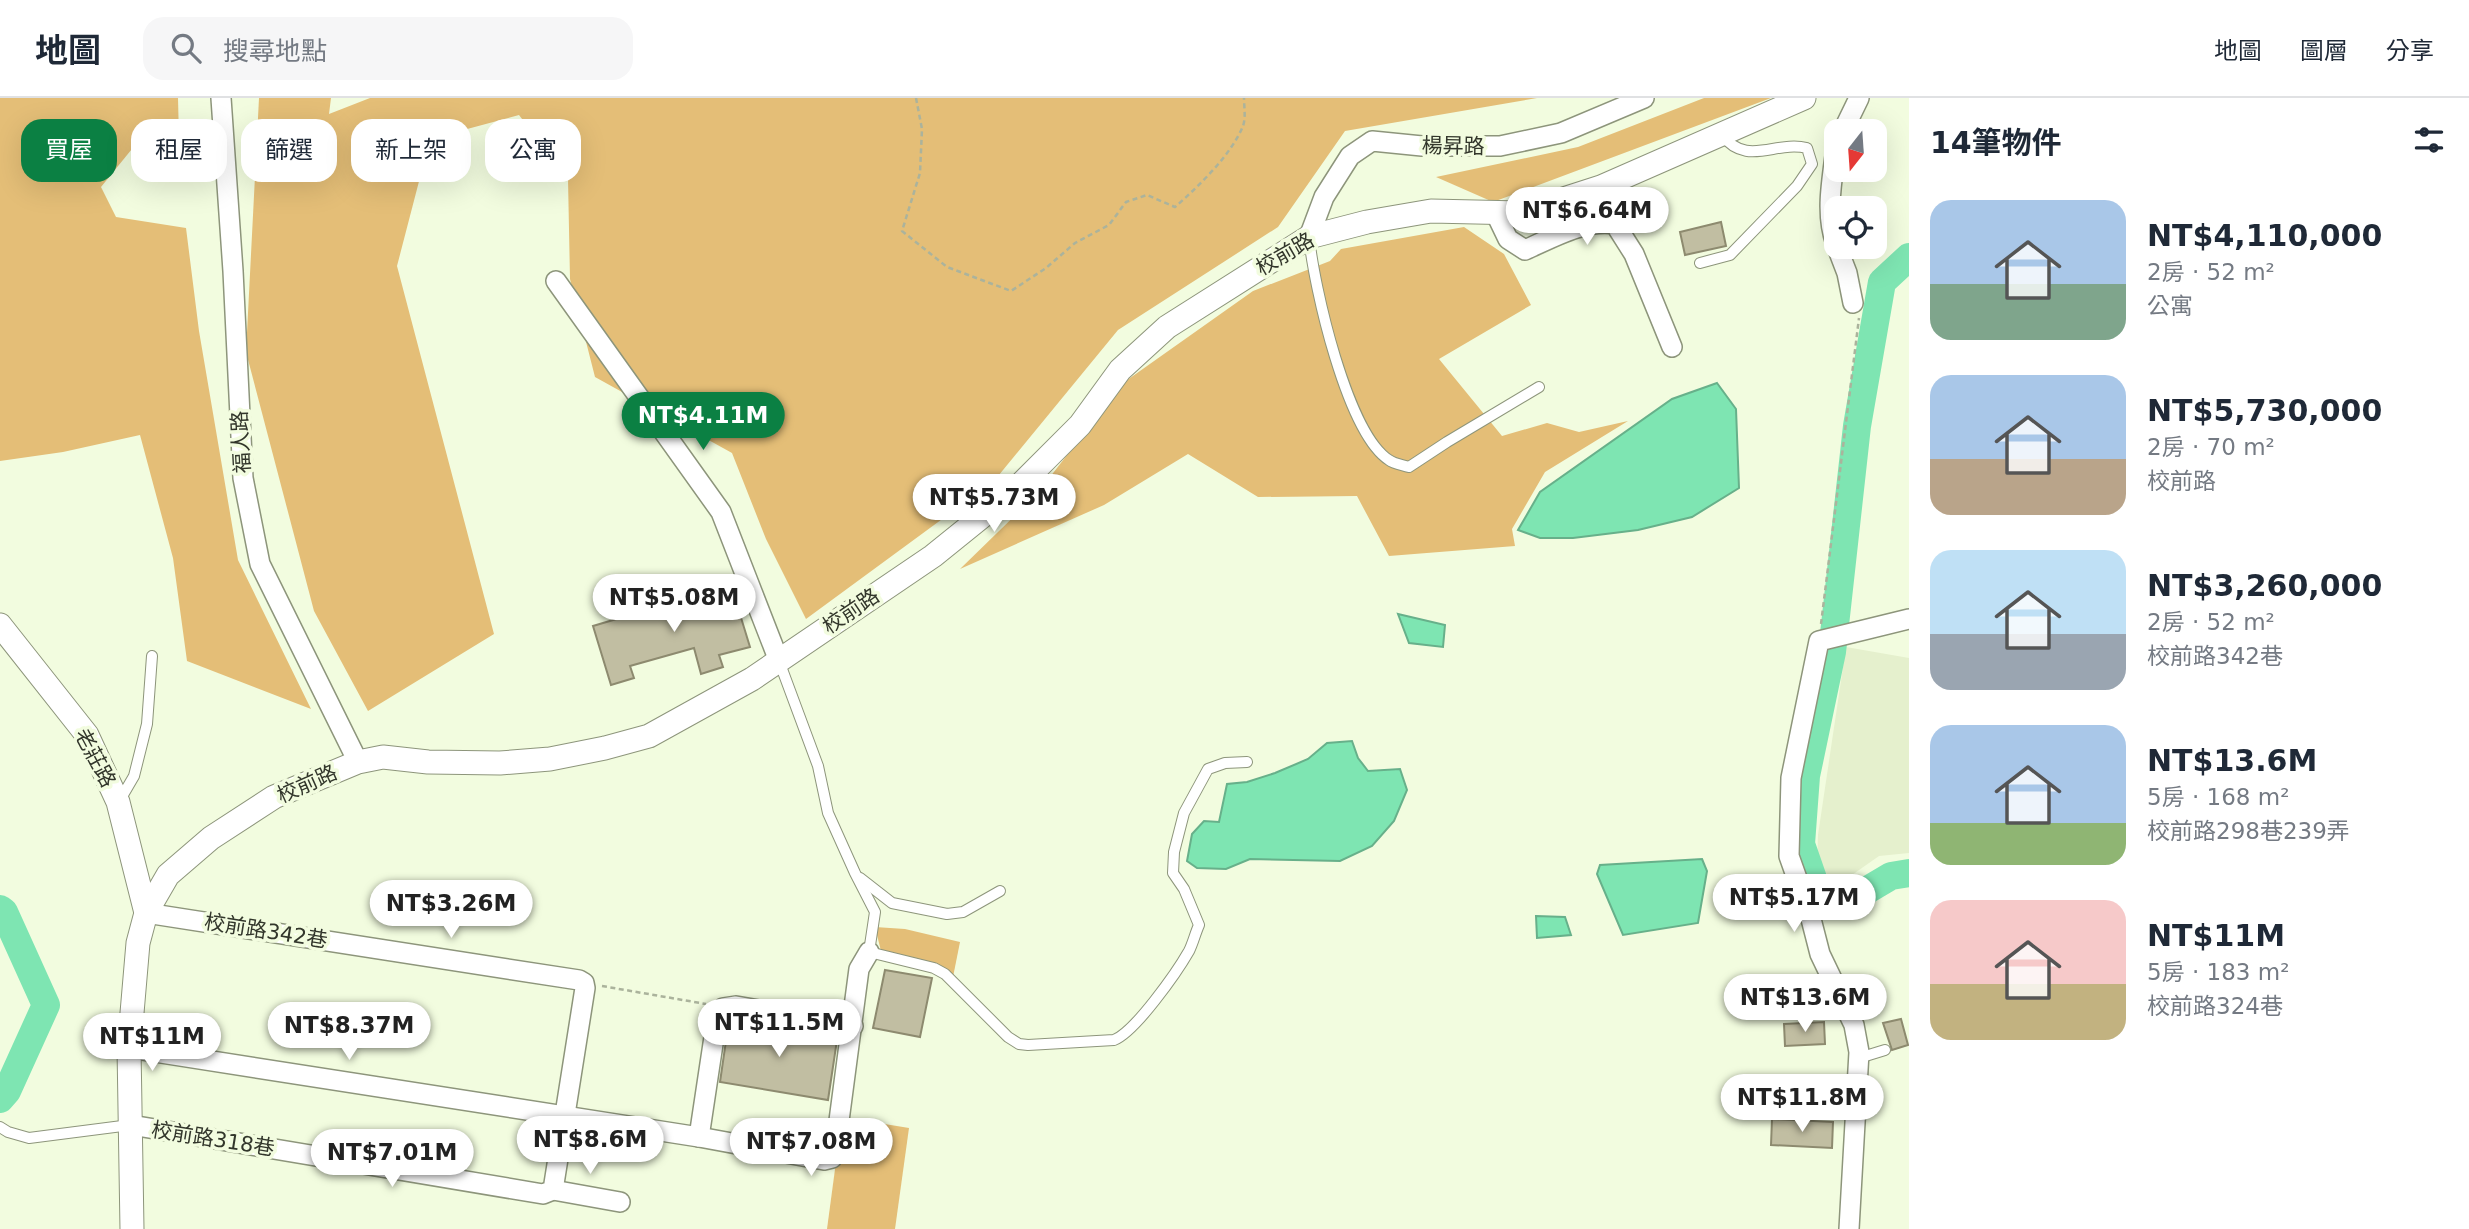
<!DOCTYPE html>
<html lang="zh-TW">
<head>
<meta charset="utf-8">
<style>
  :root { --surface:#fff; --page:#f6f6f7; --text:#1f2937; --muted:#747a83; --line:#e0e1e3; --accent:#0b8043 }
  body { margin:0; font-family:"DejaVu Sans","Noto Sans TC",sans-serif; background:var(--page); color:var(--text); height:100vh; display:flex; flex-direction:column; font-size:26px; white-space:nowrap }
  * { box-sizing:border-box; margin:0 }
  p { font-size:23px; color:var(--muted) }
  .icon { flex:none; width:38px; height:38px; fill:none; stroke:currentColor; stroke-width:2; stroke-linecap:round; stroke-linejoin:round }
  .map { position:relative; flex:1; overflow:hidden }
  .side { display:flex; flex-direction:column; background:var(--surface); width:560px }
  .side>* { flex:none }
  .top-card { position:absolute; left:21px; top:21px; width:665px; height:63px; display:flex; gap:14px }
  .needle { width:46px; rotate:197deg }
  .buttons { position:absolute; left:1824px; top:21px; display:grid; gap:14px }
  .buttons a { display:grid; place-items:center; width:63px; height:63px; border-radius:14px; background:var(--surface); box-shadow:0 7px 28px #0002; font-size:35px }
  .price { position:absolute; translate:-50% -60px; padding:0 16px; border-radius:24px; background:#fff; color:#222; font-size:23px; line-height:46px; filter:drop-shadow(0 2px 4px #0008) }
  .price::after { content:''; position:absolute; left:50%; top:42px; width:21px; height:16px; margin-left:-10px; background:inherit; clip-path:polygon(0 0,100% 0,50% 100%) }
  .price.selected { background:var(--accent); color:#fff }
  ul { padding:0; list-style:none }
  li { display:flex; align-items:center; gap:21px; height:175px; padding:0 21px }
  li span { display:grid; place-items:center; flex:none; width:196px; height:140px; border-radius:21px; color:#555 }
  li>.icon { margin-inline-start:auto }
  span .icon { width:84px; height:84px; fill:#fffc; stroke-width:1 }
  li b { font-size:30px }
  h2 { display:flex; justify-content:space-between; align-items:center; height:84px; padding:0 21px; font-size:30px }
  .chip { padding:0 24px; border-radius:21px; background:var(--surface); box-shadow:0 7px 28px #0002; font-size:24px; line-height:63px }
  .chip.selected { background:var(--accent); color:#fff }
  header { display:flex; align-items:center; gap:42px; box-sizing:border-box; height:98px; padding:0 35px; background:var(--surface); border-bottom:2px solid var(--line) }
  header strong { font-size:33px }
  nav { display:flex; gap:38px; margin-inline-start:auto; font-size:24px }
  .search { width:490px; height:63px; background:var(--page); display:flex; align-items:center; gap:18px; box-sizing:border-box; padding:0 24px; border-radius:21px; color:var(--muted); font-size:26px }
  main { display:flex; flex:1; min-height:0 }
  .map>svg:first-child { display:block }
</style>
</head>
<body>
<header>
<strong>地圖</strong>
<div class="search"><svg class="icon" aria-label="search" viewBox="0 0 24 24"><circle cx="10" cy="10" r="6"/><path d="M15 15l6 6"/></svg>搜尋地點</div>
<nav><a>地圖</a><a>圖層</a><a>分享</a></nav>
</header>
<main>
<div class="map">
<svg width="1909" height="1131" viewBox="0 0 1909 1131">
  <rect width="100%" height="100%" fill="#f2fcdf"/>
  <!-- built -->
  <path fill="#e5f0cd" d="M1846,549L1909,560V755L1879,758L1839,786L1817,768L1818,737Z"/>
  <!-- green -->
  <g fill="#e4be77">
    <path d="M0,0H178L179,41L136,46L101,89L116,119L186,130L199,233L238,462L311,611L187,563L173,460L140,337L63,354L0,363Z"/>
    <path d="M259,0H331L329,16L370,0H1537L1345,33L1278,129L1118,232L994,383L806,521L766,441L732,355L595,279L570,181L568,81L519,17L430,41L397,168L494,536L368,613L314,513L246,254Z"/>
    <path d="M1704,0H1771L1493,104L1436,79L1578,49Z"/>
    <path d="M1464,129L1504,156L1531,207L1439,261L1502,338L1547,325L1579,334L1628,323L1545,374L1512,431L1515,448L1389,458L1357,398L1258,399L1188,356L1104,407L960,471L1036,397L1123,285L1253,193L1330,163L1341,151Z"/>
    <path d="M875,829L905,831L960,844L953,879L883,861Z"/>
    <path d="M842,1019L909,1030L895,1131H827Z"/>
  </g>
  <!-- water -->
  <g fill="#7ee5b2" stroke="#67b08a" stroke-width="2">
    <path d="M1717,285L1736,311L1739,390L1692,419L1638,432L1573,440H1540L1518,432L1540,394L1672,301Z"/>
    <path d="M1398,516L1445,527L1443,549L1409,545Z"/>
    <path d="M1352,643L1358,660L1368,673L1400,671L1407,692L1394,723L1372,748L1340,763L1250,761L1226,771L1197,770L1187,763L1192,736L1204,723L1219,724L1227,686L1247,684L1275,675L1308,661L1327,645Z"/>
    <path d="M1702,761L1707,773L1698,825L1623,837L1597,776L1600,767Z"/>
    <path d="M1536,818L1565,819L1571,837L1537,840Z"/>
  </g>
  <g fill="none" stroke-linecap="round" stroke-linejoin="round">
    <!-- river -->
    <g stroke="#7ee5b2" stroke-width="28">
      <path d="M1909,159L1882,184L1857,328L1832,554L1806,678L1801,746L1819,798L1829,805L1842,807L1891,778L1909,775"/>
      <path d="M0,811L4,814L46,907L7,993L0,1001"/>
    </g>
  </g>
  <!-- building -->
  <g fill="#c1bea2" stroke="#8d8a6f" stroke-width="2">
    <path d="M1721,124L1726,148L1685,157L1680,134Z"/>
    <path d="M731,487L750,549L719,557L723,569L701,576L694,550L630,568L634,580L611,587L593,528Z"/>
    <path d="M885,872L932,880L920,939L873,930Z"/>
    <path d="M736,920L834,937L837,942L828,1002L720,984L728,929L732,921Z"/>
    <path d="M1901,921L1908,947L1892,952L1883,925Z"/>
    <path d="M1824,924L1825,946L1785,948L1784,926Z"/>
    <path d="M1772,1021L1833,1024L1832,1050L1771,1047Z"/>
  </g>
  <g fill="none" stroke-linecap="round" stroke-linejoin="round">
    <!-- service casing -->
    <g stroke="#8d957b" stroke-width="12">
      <g id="service">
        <path d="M1309,139C1314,189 1347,335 1389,362C1394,366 1403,367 1409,369L1447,344L1539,289"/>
        <path d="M1700,165L1730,157L1797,88L1812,66L1807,50C1775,42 1747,70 1721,36"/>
        <path d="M779,563L818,668L828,715L855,775L875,814L869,854L934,870L945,876L1008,939L1019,946L1028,947L1114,942C1135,934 1177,874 1189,853C1193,845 1195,836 1199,827L1184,791L1173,775L1174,754L1184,715L1208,671L1225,665L1247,664"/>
        <path d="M120,702L134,678L147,626L152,558"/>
        <path d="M860,780L892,805L947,816L963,814L1000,793"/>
        <path d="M1859,960L1885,952"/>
        <path d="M0,1029L8,1034L29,1040L130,1027"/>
      </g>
    </g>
    <!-- minor casing -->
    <g stroke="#8d957b" stroke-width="22">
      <g id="minor">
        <path d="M221,0L233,173L243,380L260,466L358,664"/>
        <path d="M1843,33L1859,0"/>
        <path d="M1836,51C1832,82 1825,116 1836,146"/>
        <path d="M1495,114L1508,141L1525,152C1552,140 1585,121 1615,126L1634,156L1672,249"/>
        <path d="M1309,139L1324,99L1350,58L1372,43L1422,48H1500L1561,35L1644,0"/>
        <path d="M1837,149L1847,175L1853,205"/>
        <path d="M556,183L721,414L779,563"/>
        <path d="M129,950L699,1039L824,1062L832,1060L835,1053L859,871L869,854"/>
        <path d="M131,1027L543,1096L553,1092L585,890L584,885L579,882L146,815"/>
        <path d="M699,1039L716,926L723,910L736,908L853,928"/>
        <path d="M553,1092L620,1104"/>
        <path d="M1849,1131L1859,954L1854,927L1820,856L1810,817L1789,758L1791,680L1819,543L1909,521"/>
      </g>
    </g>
    <!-- tertiary casing -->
    <g stroke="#8d957b" stroke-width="25">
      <g id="tertiary">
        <path d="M0,527L87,637L118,704L146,815"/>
        <path d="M132,1131L129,950L138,845L146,815L168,777L211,740L274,699L358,664L383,659L428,664L500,665L550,661L605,650L649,638L752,581L933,458L1016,391L1080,327L1120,272L1167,229L1309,139L1367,124L1431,113L1520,115L1601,89L1804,0"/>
      </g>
    </g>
    <!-- path -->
    <g stroke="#abb39c" stroke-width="2.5" stroke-dasharray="5 3.5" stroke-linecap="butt">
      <path d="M916,0L922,31L920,75L902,133L947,169L1011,193L1046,170L1075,145L1109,127L1126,104L1147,97L1175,109C1199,88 1231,57 1243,28C1246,20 1244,8 1244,0"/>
      <path d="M1821,526L1859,220"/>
      <path d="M602,888L706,906"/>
    </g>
    <!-- service -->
    <use href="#service" stroke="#fff" stroke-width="10"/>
    <!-- minor -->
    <use href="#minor" stroke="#fff" stroke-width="19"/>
    <!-- tertiary -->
    <use href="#tertiary" stroke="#fff" stroke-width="23"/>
  </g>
  <g text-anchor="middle" stroke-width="7" stroke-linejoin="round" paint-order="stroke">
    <!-- street labels -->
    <g font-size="21" fill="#32362b" stroke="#f2fcdf">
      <text transform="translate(1453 48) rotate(1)" y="7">楊昇路</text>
      <text transform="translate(1285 156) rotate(-30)" y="7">校前路</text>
      <text transform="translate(241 344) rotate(-93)" y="7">福人路</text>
      <text transform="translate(851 513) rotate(-34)" y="7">校前路</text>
      <text transform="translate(95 660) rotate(62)" y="7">老莊路</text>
      <text transform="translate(307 686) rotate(-24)" y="7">校前路</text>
      <text transform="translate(266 833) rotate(9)" y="7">校前路342巷</text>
      <text transform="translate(213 1041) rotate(9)" y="7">校前路318巷</text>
    </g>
  </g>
</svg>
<div class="buttons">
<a><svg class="needle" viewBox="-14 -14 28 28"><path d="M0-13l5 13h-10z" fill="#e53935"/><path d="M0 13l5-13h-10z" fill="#747a83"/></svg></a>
<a><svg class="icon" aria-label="locate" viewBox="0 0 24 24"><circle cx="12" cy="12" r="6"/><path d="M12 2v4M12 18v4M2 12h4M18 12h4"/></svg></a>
</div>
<b class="price" style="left:1587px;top:149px">NT$6.64M</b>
<b class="price selected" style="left:703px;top:354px">NT$4.11M</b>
<b class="price" style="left:994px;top:436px">NT$5.73M</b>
<b class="price" style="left:674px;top:536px">NT$5.08M</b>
<b class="price" style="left:1794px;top:836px">NT$5.17M</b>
<b class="price" style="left:451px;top:842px">NT$3.26M</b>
<b class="price" style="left:1805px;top:936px">NT$13.6M</b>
<b class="price" style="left:779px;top:961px">NT$11.5M</b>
<b class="price" style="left:349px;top:964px">NT$8.37M</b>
<b class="price" style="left:152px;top:975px">NT$11M</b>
<b class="price" style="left:1802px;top:1036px">NT$11.8M</b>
<b class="price" style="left:590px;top:1078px">NT$8.6M</b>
<b class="price" style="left:811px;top:1080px">NT$7.08M</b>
<b class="price" style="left:392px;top:1091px">NT$7.01M</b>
<div class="top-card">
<a class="chip selected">買屋</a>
<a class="chip">租屋</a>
<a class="chip">篩選</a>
<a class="chip">新上架</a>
<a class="chip">公寓</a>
</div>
</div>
<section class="side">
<h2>14筆物件<svg class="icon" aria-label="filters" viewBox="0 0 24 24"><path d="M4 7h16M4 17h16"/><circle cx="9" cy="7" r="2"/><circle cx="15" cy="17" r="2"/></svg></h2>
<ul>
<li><span style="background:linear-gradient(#a9c7e8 60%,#7fa58c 0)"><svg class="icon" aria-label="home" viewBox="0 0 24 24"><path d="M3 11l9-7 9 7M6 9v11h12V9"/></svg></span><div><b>NT$4,110,000</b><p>2房 · 52 m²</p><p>公寓</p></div></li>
<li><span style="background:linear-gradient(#a9c7e8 60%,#b9a48a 0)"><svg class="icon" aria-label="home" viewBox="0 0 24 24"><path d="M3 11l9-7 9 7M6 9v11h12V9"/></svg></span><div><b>NT$5,730,000</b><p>2房 · 70 m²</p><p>校前路</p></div></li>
<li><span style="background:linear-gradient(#bfe0f5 60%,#9aa5b1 0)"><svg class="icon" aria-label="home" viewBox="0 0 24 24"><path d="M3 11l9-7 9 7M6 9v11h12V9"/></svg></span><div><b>NT$3,260,000</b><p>2房 · 52 m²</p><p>校前路342巷</p></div></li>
<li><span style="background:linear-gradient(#a9c7e8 70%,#8fb573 0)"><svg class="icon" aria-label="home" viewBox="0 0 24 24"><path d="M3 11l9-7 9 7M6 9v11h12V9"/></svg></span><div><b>NT$13.6M</b><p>5房 · 168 m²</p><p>校前路298巷239弄</p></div></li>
<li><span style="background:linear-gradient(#f6c9c9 60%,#c2b280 0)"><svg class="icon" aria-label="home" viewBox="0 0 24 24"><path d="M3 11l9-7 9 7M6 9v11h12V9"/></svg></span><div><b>NT$11M</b><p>5房 · 183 m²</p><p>校前路324巷</p></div></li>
</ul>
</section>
</main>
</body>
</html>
